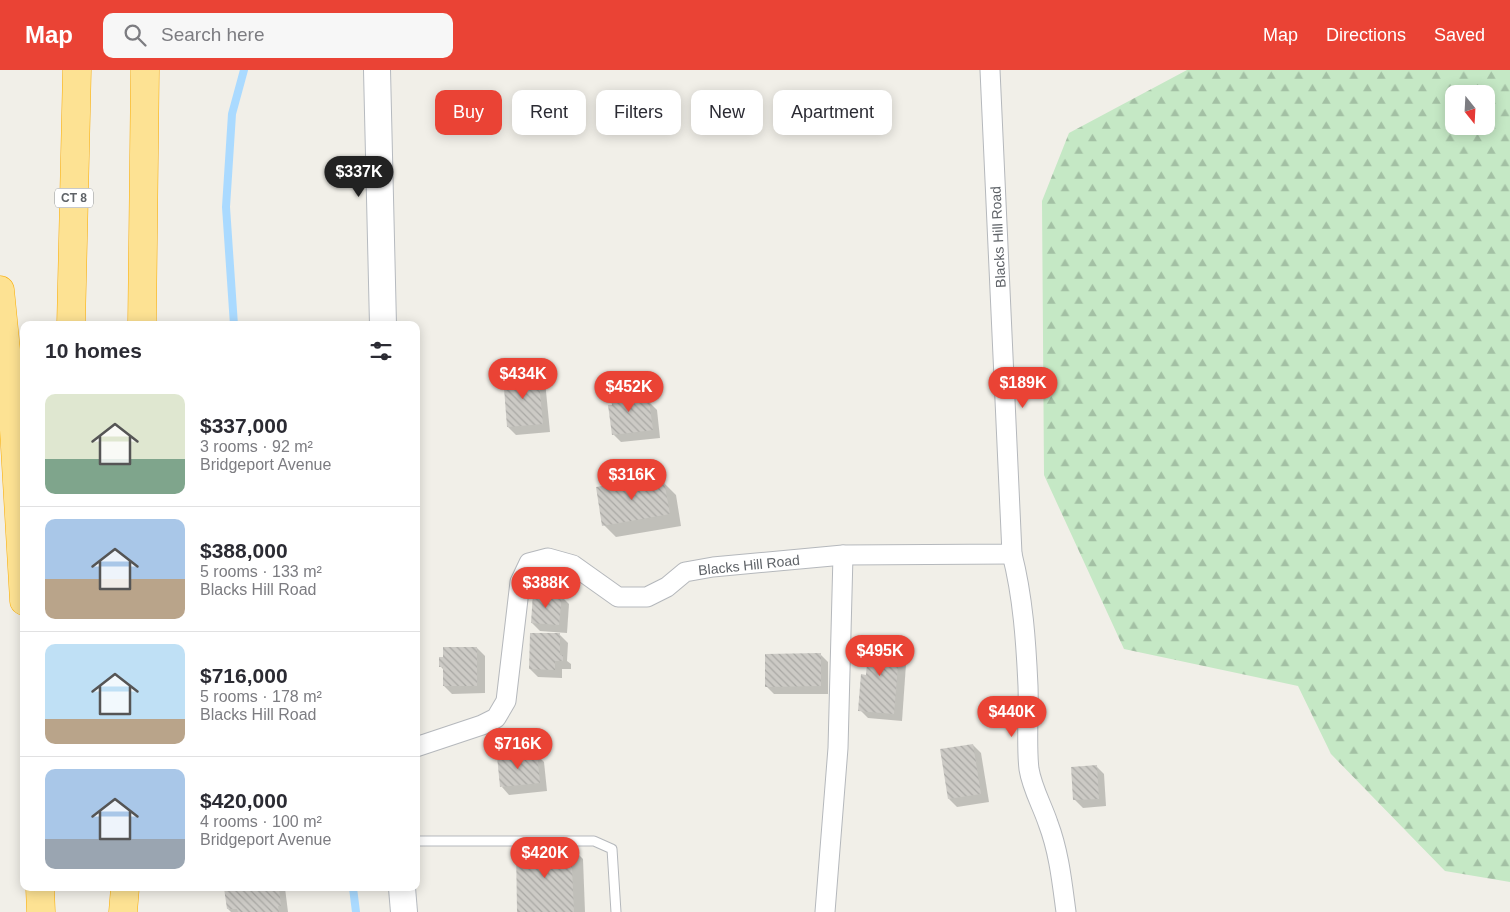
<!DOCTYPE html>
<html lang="en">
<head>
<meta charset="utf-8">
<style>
  :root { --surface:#fff; --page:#f7f7f7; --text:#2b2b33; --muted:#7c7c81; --line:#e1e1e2; --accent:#ea4335 }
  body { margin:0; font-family:Helvetica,sans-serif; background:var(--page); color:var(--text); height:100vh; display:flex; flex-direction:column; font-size:19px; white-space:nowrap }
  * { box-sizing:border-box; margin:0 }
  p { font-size:16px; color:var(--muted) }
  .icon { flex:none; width:28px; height:28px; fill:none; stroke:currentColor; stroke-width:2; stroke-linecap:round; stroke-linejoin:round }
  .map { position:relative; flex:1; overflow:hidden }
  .sheet { position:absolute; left:20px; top:251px; width:400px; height:570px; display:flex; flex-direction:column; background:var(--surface); border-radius:10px; box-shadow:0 2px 12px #0003 }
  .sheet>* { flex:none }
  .banner { position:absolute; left:435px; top:20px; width:475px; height:45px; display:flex; gap:10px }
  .needle { width:32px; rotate:162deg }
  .fabs { position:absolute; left:1445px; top:15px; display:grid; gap:10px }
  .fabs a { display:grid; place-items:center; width:50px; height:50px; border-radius:10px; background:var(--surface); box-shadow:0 2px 12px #0003; font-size:25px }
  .price { position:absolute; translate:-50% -42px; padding:0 11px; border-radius:18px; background:var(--accent); color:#fff; font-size:16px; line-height:32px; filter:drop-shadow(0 1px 2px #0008) }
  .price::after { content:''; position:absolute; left:50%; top:30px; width:15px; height:11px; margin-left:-8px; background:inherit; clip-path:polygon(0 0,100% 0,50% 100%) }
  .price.active { background:#222; color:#fff }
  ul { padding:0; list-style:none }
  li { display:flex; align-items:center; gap:15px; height:125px; padding:0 25px }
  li+li { border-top:1px solid var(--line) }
  li span { display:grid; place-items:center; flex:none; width:140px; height:100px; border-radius:10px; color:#555 }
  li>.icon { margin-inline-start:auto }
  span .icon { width:60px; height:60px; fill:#fffc; stroke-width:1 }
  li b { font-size:21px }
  h2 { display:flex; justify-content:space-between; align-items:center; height:60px; padding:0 25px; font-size:21px }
  .chip { padding:0 18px; border-radius:10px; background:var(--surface); box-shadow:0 2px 12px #0003; font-size:18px; line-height:45px }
  .chip.active { background:var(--accent); color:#fff }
  header { display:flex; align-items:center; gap:30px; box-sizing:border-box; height:70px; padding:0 25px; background:var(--accent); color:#fff }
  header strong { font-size:24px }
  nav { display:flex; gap:28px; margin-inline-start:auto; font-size:18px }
  .search { width:350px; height:45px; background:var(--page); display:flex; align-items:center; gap:12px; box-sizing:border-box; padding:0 18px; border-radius:10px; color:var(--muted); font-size:19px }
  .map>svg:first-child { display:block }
</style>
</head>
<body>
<header>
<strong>Map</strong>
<div class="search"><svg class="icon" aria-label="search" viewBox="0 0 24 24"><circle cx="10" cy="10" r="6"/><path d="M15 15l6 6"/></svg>Search here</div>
<nav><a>Map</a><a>Directions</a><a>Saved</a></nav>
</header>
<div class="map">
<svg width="1510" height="842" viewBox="0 0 1510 842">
  <defs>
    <pattern id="forest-firs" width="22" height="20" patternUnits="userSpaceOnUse" patternTransform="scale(1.25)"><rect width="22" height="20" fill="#c5e8c5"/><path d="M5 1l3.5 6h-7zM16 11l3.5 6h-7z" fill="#a3c0a4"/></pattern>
    <pattern id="building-back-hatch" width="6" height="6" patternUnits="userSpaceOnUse" patternTransform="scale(1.25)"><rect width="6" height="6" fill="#cccac5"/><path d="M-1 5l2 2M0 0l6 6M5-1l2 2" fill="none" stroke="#a9a8a4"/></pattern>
  </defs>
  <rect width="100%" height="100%" fill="#f1efe8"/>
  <!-- forest -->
  <path fill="url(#forest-firs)" fill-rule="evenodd" d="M1187,0H1510V812L1445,801L1331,684L1298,616L1124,579L1044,405L1042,131L1069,63ZM1454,24H1486V56H1454Z"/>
  <!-- shadow -->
  <g fill="#0003">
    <path d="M537,303L545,311L550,362L516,365L508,357Z"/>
    <path d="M630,319L638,327L639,333L649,332L657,340L660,368L621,372L613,364Z"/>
    <path d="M652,408L658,414L664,413L676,425L681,456L616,467L604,455Z"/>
    <path d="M561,526L569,534L567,563L540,561L532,553Z"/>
    <path d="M560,565L568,573L567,591L571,594V599H562V608L538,607L530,599Z"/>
    <path d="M899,572L907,580L902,651L868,648L860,640L867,606Z"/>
    <path d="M477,578L485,586V623L452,624L444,616V600L441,597Z"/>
    <path d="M820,584L828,592V624H774L766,616Z"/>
    <path d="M973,675L981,683L989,732L957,737L949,729Z"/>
    <path d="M536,684L544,692L547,721L509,725L502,717Z"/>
    <path d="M1096,696L1104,704L1106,736L1083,738L1075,730Z"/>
    <path d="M571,777L583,789L585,842H519Z"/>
    <path d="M226,818H285L288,842H231L228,839Z"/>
  </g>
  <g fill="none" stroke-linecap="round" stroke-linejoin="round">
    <!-- stream -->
    <g stroke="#aadaff" stroke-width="8">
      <path d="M234,255L226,137L232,44L244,0"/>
      <path d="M353,818L356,842"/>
    </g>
  </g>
  <!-- building -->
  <g fill="url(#building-back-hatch)">
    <path d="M538,302L543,354L507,357L503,305Z"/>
    <path d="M631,318L633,332L649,330L653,360L612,365L608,335H612L610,321Z"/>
    <path d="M653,407L654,413L664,411L670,444L602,456L596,417Z"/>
    <path d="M533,523L562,525L559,555L531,553Z"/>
    <path d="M530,563H560V585H563V591H555V600L529,599Z"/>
    <path d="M869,568L900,570L894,644L858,641L861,604L866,605Z"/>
    <path d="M443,577H477V616H443V597H439V587H443Z"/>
    <path d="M821,583V616L765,617V584Z"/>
    <path d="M973,674L981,724L948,729L940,679Z"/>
    <path d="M537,682L540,713L500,717L497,686Z"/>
    <path d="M1097,695L1099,729L1073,730L1071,697Z"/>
    <path d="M571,775L574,842H517L516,777Z"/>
    <path d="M224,818H279L281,836H278L279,842H238L237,839H227Z"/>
  </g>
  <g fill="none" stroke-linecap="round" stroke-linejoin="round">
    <!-- lane casing -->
    <g stroke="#b5b8bc" stroke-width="11">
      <path id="lane" d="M416,771H594L612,779L616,842"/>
    </g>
    <!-- street casing -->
    <g stroke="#b5b8bc" stroke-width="21">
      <g id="street">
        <path d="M1012,484C1023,527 1026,572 1028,616C1029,642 1026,674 1029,699C1032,718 1042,735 1048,753C1059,782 1062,812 1066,842"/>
        <path d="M416,677L482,655L496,648L506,631L520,512L529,493L548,488L573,495L618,527H647L667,517L685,502L713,497L843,485L1012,484L990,0"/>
        <path d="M825,842L838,678L843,485"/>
      </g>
    </g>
    <!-- secondary casing -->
    <g stroke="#b6babf" stroke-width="28">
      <g id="secondary">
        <path d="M377,0L383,255"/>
        <path d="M402,818L404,842"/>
      </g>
    </g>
    <!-- highway casing -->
    <g stroke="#f9ab00" stroke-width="29">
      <g id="highway">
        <path d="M0,220L14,360L24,531"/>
        <path d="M71,255L77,0"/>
        <path d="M142,255L145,0"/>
        <path d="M40,818L41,842"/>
        <path d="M123,842L125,818"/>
      </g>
    </g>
    <!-- lane -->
    <use href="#lane" stroke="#fff" stroke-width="9"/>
    <!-- street -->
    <use href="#street" stroke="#fff" stroke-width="19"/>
    <!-- secondary -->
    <use href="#secondary" stroke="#fff" stroke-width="26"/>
    <!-- highway -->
    <use href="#highway" stroke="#fde293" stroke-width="28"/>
  </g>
  <g text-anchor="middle" stroke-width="4" stroke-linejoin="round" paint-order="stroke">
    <!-- shield labels -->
    <rect fill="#fff" stroke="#8f9295" stroke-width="1" x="55" y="118.5" width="38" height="19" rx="4"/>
    <g font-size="12" font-weight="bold" fill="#5f6368">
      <text x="74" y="132">CT 8</text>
    </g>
    <!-- street labels -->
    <g font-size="14" fill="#5f6368" stroke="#fff">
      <text transform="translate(998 167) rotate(-93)" y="5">Blacks Hill Road</text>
      <text transform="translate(749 495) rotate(-6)" y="5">Blacks Hill Road</text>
    </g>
  </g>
</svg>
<div class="fabs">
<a><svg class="needle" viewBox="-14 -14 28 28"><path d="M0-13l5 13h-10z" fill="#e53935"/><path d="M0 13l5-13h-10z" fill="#7c7c81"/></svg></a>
</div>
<b class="price active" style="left:359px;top:128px">$337K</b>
<b class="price" style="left:523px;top:330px">$434K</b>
<b class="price" style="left:1023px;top:339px">$189K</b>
<b class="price" style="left:629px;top:343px">$452K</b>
<b class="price" style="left:632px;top:431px">$316K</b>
<b class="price" style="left:546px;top:539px">$388K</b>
<b class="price" style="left:880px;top:607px">$495K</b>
<b class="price" style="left:1012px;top:668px">$440K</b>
<b class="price" style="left:518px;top:700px">$716K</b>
<b class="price" style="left:545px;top:809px">$420K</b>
<div class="banner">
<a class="chip active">Buy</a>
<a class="chip">Rent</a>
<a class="chip">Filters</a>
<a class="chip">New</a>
<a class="chip">Apartment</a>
</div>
<section class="sheet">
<h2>10 homes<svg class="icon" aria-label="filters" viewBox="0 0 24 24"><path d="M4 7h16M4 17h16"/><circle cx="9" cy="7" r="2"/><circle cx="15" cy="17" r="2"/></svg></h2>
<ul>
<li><span style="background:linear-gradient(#dfe7d0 65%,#7fa58c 0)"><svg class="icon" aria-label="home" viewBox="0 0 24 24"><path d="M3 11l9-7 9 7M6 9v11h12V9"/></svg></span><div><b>$337,000</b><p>3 rooms · 92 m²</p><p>Bridgeport Avenue</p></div></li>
<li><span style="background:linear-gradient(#a9c7e8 60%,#b9a48a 0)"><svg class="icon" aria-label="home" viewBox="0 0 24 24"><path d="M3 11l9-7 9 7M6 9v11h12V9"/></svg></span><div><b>$388,000</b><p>5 rooms · 133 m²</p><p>Blacks Hill Road</p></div></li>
<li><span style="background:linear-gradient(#bfe0f5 75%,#b9a48a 0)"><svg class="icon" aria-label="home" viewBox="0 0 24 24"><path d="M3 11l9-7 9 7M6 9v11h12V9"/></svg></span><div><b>$716,000</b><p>5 rooms · 178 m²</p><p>Blacks Hill Road</p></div></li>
<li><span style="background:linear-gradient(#a9c7e8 70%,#9aa5b1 0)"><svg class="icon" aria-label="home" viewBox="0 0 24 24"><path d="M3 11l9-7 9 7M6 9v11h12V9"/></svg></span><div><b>$420,000</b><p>4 rooms · 100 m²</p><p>Bridgeport Avenue</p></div></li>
</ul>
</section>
</div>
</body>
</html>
